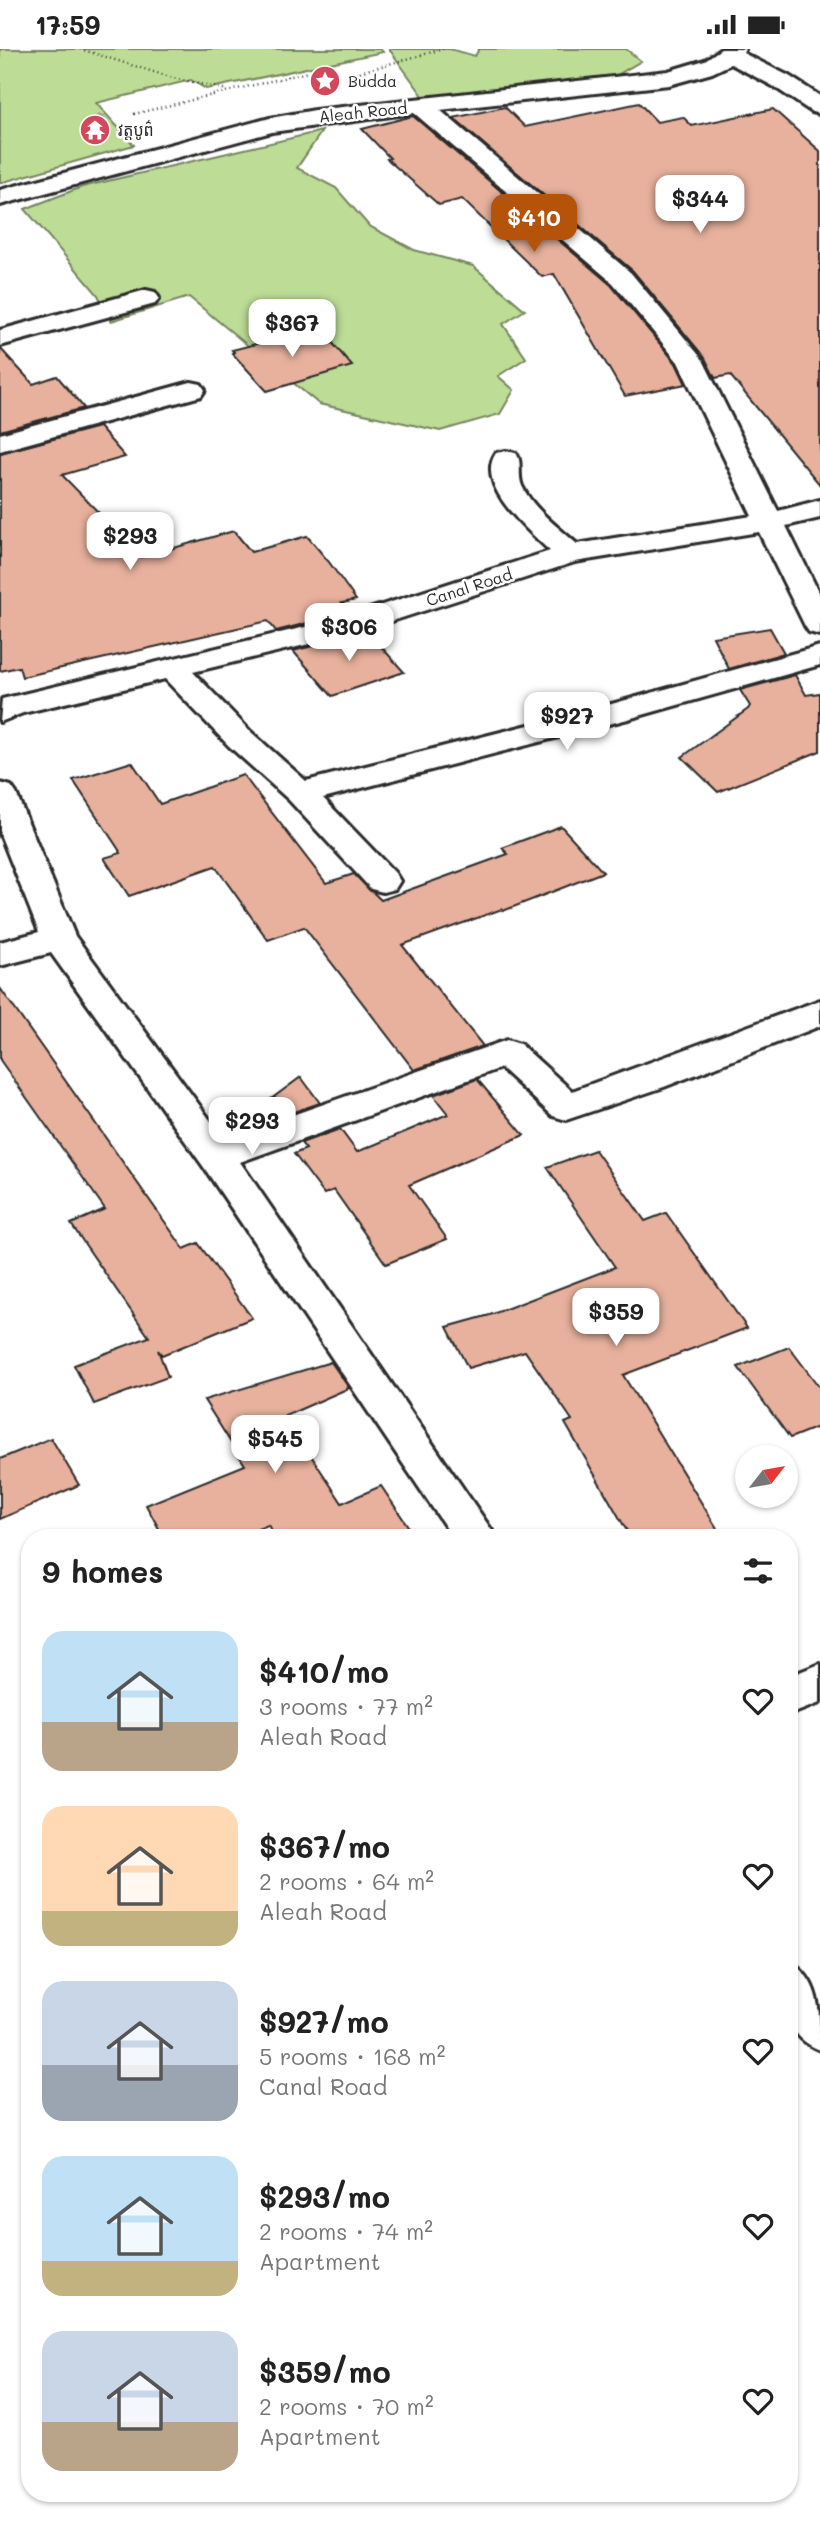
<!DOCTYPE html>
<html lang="en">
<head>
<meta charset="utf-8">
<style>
  :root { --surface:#fff; --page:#f2f2f2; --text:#222; --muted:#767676; --accent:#b45309 }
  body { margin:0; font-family:Mali,"Noto Sans Khmer",sans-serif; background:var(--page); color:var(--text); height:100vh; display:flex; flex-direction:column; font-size:26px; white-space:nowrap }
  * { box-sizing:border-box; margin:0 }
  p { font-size:23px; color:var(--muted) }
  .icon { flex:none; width:38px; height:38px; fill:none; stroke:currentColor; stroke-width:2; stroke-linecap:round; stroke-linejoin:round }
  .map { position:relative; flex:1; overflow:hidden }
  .drawer { position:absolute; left:21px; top:1480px; width:777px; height:973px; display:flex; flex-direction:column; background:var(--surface); border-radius:28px; box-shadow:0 2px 5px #0004 }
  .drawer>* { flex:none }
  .needle { width:46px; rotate:59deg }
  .buttons { position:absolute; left:735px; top:1396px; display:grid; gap:14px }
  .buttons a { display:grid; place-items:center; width:63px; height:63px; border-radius:50%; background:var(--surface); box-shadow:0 2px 5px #0004; font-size:35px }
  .price { position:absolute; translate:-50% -60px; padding:0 16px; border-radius:14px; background:#fff; color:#222; font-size:23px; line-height:46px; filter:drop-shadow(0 2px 4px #0008) }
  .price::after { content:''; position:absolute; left:50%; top:42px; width:21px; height:16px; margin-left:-10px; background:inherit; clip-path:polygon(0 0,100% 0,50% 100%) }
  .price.selected { background:var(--accent); color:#fff }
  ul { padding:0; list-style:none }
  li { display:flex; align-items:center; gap:21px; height:175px; padding:0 21px }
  li span { display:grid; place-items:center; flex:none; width:196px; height:140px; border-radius:21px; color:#555 }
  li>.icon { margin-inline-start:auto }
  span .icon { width:84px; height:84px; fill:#fffc; stroke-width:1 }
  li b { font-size:30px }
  h2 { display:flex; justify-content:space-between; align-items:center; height:84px; padding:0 21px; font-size:30px }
  .status { display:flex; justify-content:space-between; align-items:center; height:49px; padding:0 35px; background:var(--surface); direction:ltr }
  .status svg { height:19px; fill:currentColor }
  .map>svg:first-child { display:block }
</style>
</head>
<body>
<div class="status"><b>17:59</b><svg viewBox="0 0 49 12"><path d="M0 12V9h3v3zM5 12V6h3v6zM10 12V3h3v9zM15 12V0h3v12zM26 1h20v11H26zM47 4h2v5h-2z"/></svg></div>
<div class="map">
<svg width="820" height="2475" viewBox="0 0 820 2475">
  <rect width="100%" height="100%" fill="#fff"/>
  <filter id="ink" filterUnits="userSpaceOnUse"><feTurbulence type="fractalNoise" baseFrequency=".0143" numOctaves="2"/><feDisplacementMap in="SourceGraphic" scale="14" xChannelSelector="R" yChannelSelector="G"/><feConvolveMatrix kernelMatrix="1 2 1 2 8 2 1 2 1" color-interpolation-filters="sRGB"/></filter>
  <g filter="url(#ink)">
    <!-- green -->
    <g fill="#bddd96" stroke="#748460" stroke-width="2">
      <path d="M0,0H380L383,3L206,40L191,31L96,54L134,96L0,134Z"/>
      <path d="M389,0H450L475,7L479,0H626L641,12L617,26L426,51Z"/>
      <path d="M322,82L297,119L336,139L369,177L414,201L473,217L525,261L503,275L526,309L498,327L514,341L500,365L440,382L319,355L189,248L111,272L98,246L25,160L82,138Z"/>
    </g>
    <!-- building -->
    <g fill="#e7b19d" stroke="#2b2b2b" stroke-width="2">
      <path d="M639,54L657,73L683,68L692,77L773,60L820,102V436L730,326L715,329L705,309L633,222L453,69L505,58L525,78Z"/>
      <path d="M413,67L611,236L676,314L686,335L625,347L554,225L542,228L462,150L439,156L387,110L390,109L362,80Z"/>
      <path d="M320,279L352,317L267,342L232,304L234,303L232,301Z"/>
      <path d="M0,299L33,335L57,327L84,359L0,382Z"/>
      <path d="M99,378L125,408L62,426L142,508L234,482L251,503L307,487L329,513L356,551L342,554L351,563L276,582L268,572L22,628L19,618L0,622V404Z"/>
      <path d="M770,579L784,604L729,620L713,588Z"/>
      <path d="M368,583L404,623L332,647L293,602Z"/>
      <path d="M795,626L806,646L820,644V702L718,743L682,708L748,660L750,657L740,641Z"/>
      <path d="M132,713L160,755L243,726L326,834L354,825L381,851L508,805L502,799L561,777L603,823L503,862L502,860L402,896L483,997L414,1021L304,878L268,891L215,817L129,847L104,809L121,804L73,731Z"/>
      <path d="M0,939L184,1200L198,1194L252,1269L162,1306L158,1301L168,1328L94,1355L74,1316L149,1288L71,1175L105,1160L0,1011Z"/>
      <path d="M301,1028L320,1054L282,1067L271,1050Z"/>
      <path d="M477,1030L524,1086L409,1136L447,1190L386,1215L334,1141L324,1145L294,1105L306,1100L301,1094L340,1080L357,1103L448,1065L433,1046Z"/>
      <path d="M595,1101L645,1172L666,1164L747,1279L623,1326L723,1489H631L565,1374L572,1371L525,1302L468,1319L447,1278L490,1266L615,1218L547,1118Z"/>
      <path d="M789,1298L820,1339V1377L790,1389L738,1318Z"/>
      <path d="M331,1313L349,1339L285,1367L342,1454L381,1437L416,1489H264L273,1485L268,1476L235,1489H164L146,1456L245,1416L204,1351Z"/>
      <path d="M51,1389L79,1436L0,1470V1410Z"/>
    </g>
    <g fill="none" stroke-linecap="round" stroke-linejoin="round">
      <!-- minor casing -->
      <g stroke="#2b2b2b" stroke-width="6">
        <g id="minor">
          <path d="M721,0H745L743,4L789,27L820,47V65L812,63L773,37L731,15L712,24L669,36L440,61L631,224L703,311L778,462L820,451V469L786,477L820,546V586L809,583L805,577L759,483L575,513L355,584L193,623L251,683L306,732L608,656L820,597V616L628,670L323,749L395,824L400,832L395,840L383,843L371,840L289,751L229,697L165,630L23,664L0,673L2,650L335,571L550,502C529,482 474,436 496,404L506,402L516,404C523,414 517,425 522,437C533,460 558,478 577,495L752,467L678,313L613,234L414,64L272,83L0,156V141L270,69L315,61L668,22L705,11Z"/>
          <path d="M146,241L155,243L159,249L155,255L0,297V281Z"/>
          <path d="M191,333L201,335L205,341L201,347L0,402V385Z"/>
          <path d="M0,734L11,737L16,744L75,887L224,1090L507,991L520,995L572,1042L820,951V977L664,1038L566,1071L553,1067L501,1019L240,1113L497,1489H453L203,1117L51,904L0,917V893L39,883L0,785Z"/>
          <path d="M820,1615V1654L789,1666V1627Z"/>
          <path d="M789,1913C820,1929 820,1962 820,2001C778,1984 789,1951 789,1913Z"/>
        </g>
      </g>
      <!-- path -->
      <g stroke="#2b2b2b" stroke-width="2.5" stroke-dasharray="1 3.5" stroke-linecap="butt">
        <path d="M80,0L173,29L227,41"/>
        <path d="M360,23L443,0"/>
        <path d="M134,65L308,23L328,28"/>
      </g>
      <!-- minor -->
      <use href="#minor" fill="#fff" fill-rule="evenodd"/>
    </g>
    <!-- trees -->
    <circle fill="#a3a89c" cx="100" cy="71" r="6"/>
  </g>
  <!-- icons -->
  <defs>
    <g id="sight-disc" transform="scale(1.575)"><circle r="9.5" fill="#d1495b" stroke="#fff"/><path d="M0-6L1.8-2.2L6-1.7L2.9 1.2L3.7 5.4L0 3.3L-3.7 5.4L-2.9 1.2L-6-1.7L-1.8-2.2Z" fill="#fff"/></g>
    <g id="temple-disc" transform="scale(1.575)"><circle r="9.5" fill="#d1495b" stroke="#fff"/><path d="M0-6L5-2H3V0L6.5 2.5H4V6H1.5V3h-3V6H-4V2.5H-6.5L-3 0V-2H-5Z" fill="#fff"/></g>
  </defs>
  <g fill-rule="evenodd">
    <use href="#sight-disc" x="325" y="32"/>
    <use href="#temple-disc" x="95" y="81"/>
  </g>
  <g text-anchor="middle" stroke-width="5" stroke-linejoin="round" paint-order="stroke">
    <!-- far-poi labels -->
    <g font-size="16" fill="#2b2b2b" stroke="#fff" text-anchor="start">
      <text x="348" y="38">Budda</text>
      <text x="118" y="87">វត្តបូព៌</text>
    </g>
    <!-- far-street labels -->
    <g font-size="16" fill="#2b2b2b" stroke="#fff">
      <text transform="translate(363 63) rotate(-6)" y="6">Aleah Road</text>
      <text transform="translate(469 538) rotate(-18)" y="6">Canal Road</text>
    </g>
  </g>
</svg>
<div class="buttons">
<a><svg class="needle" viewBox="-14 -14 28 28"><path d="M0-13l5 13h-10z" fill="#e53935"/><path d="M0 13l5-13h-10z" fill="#767676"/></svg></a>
</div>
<b class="price" style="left:700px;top:186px">$344</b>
<b class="price selected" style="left:534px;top:205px">$410</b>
<b class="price" style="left:292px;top:310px">$367</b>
<b class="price" style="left:130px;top:523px">$293</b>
<b class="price" style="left:349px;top:614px">$306</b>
<b class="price" style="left:567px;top:703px">$927</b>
<b class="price" style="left:252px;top:1108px">$293</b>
<b class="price" style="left:616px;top:1299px">$359</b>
<b class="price" style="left:275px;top:1426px">$545</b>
<section class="drawer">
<h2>9 homes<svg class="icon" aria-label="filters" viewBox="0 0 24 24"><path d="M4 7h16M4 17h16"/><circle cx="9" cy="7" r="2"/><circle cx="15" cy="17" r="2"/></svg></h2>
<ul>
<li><span style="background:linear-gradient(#bfe0f5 65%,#b9a48a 0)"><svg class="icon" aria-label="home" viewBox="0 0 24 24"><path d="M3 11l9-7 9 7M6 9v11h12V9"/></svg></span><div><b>$410/mo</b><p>3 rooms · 77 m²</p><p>Aleah Road</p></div><svg class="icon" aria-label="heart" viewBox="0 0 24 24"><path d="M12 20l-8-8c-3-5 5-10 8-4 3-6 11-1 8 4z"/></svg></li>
<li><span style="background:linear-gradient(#ffd9b3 75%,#c2b280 0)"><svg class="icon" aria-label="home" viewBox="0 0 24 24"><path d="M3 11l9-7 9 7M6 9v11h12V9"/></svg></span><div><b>$367/mo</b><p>2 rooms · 64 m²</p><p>Aleah Road</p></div><svg class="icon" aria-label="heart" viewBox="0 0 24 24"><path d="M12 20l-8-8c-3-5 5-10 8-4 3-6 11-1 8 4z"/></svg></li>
<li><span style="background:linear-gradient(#c9d6e8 60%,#9aa5b1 0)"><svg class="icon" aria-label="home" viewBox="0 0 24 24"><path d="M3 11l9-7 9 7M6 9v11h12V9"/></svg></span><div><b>$927/mo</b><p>5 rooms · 168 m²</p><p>Canal Road</p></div><svg class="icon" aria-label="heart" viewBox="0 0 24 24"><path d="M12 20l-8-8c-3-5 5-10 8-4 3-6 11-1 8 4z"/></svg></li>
<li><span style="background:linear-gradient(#bfe0f5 75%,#c2b280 0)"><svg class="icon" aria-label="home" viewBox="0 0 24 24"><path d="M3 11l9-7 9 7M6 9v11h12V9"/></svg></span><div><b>$293/mo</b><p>2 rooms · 74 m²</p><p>Apartment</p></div><svg class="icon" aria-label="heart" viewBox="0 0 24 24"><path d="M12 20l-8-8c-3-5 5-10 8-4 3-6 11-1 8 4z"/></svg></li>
<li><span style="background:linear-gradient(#c9d6e8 65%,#b9a48a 0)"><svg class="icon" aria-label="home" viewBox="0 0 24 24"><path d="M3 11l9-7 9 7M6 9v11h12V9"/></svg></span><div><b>$359/mo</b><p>2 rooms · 70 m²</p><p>Apartment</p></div><svg class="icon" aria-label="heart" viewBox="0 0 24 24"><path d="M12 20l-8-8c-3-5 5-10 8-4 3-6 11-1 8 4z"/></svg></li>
</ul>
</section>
</div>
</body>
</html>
